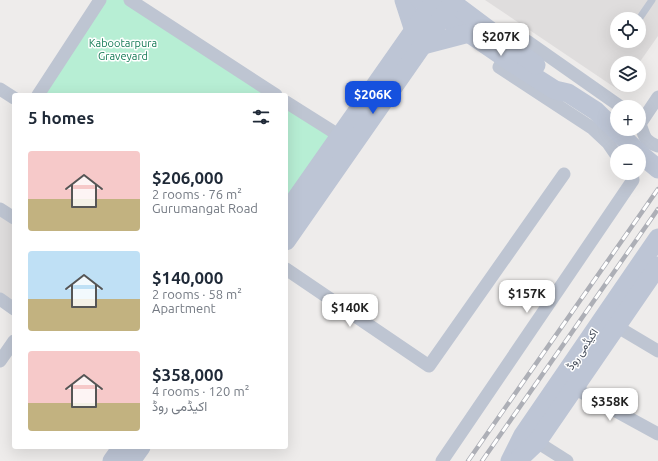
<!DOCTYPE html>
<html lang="en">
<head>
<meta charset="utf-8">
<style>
  :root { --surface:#fff; --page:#f2f2f3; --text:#1f2937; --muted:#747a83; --accent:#1651de }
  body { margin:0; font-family:Ubuntu,Vazirmatn,sans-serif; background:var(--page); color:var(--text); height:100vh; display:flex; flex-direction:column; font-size:15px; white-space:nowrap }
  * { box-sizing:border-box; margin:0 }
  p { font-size:13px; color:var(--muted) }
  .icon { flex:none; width:22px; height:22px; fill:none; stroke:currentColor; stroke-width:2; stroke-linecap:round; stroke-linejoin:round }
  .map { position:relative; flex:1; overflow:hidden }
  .drawer { position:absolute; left:12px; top:93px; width:276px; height:356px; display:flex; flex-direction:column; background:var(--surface); border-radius:4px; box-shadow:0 4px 16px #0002 }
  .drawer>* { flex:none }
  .buttons { position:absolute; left:610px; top:12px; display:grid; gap:8px }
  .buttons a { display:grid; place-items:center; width:36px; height:36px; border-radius:50%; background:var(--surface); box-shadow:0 4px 16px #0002; font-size:20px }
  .price { position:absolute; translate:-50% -34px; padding:0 9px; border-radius:8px; background:#fff; color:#222; font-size:13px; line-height:26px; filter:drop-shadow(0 1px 2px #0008) }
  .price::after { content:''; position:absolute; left:50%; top:24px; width:12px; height:9px; margin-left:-6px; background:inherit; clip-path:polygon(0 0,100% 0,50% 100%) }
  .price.on { background:var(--accent); color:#fff }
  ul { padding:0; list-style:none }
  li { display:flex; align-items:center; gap:12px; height:100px; padding:0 16px }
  li span { display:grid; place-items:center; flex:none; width:112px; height:80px; border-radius:4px; color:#555 }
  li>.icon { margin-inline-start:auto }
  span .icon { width:48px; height:48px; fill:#fffc; stroke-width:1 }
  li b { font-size:17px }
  h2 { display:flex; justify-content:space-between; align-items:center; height:48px; padding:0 16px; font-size:17px }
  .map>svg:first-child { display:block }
</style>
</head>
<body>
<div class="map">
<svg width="658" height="461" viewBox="0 0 658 461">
  <rect width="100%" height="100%" fill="#eeeceb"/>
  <!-- education -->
  <g fill="#dfdddd" fill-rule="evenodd">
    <path d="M485,0H658V36L639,63H617V85H624L620,91ZM617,19H639V41H617Z"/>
    <path d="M0,215L14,225V304L0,294Z"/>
  </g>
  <!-- green -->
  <g fill="#b7eed4">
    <path d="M102,0H129L272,95H38Z"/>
    <path d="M286,104L336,138L286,209Z"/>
  </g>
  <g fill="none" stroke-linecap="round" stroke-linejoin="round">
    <!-- lane -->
    <g stroke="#bec5d2" stroke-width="7">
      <path d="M639,19L652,0"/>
      <path d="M623,42L624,41"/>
    </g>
    <!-- street -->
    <g stroke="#bec5d2" stroke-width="13">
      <path d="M130,0L276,95"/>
      <path d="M0,89L14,98"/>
      <path d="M38,95L100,0"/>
      <path d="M286,102L340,136"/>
      <path d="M639,122C645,134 642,141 658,146"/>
      <path d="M640,124L658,97"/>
      <path d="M617,156L608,143L592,128L499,67L512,46L518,39L527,41L621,107"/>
      <path d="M0,209L14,218"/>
      <path d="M286,269L429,366L564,174"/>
      <path d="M0,299L14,309"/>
      <path d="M616,326L658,351"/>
      <path d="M0,361L14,341"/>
      <path d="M574,388L658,434"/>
      <path d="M537,442L567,461"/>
      <path d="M442,461L633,180L632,173"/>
    </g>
    <!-- secondary -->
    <g stroke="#bdc5d5" stroke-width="19">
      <path d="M404,0L414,31"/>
      <path d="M420,0L505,58L555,90L568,93L596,111L637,151"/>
      <path d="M449,0L536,65"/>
      <path d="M423,45L469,33"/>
      <path d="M639,153L658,169"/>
      <path d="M286,213L435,0"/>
      <path d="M286,241L454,0"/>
      <path d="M112,461L122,447"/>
      <path d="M131,461L141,447"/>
      <path d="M510,461L523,435L658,238"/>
      <path d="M517,461L537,442L658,266"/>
    </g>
    <!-- rail casing -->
    <g stroke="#adafb6" stroke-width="4.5">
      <g id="rail">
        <path d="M468,461L658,189"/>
        <path d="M482,461L658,209"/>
      </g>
    </g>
    <!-- rail -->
    <use href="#rail" stroke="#fff" stroke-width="3" stroke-dasharray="9" stroke-linecap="butt"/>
  </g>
  <g text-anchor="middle" stroke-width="3" stroke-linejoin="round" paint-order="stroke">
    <!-- park labels -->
    <g font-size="11" fill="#157a55" stroke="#fff">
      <text x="123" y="47">Kabootarpura<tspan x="123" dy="13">Graveyard</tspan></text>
    </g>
    <!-- street labels -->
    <g font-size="11" fill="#444c59" stroke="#fff">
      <text transform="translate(582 349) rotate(-56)" y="4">اکیڈمی روڈ</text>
    </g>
  </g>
</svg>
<div class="buttons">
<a><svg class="icon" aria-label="locate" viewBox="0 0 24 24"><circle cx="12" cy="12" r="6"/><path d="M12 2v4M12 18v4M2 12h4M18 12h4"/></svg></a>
<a><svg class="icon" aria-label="layers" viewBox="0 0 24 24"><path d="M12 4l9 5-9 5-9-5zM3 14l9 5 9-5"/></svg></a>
<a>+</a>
<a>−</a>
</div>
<b class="price" style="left:501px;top:57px">$207K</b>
<b class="price on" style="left:373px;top:115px">$206K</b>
<b class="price" style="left:527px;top:314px">$157K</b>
<b class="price" style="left:350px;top:328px">$140K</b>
<b class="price" style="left:610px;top:422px">$358K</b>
<section class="drawer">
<h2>5 homes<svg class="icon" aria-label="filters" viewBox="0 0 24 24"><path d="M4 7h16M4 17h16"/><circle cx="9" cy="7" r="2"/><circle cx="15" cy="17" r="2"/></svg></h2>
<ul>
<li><span style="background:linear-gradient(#f6c9c9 60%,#c2b280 0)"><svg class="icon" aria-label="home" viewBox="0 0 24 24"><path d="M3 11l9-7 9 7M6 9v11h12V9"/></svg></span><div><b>$206,000</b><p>2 rooms · 76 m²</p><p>Gurumangat Road</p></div></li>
<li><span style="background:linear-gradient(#bfe0f5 60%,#c2b280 0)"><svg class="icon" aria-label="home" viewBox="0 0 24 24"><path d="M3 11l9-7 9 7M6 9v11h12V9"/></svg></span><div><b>$140,000</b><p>2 rooms · 58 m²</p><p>Apartment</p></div></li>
<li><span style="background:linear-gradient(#f6c9c9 65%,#c2b280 0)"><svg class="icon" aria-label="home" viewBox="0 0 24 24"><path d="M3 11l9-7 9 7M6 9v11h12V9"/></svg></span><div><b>$358,000</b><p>4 rooms · 120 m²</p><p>اکیڈمی روڈ</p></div></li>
</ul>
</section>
</div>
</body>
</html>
